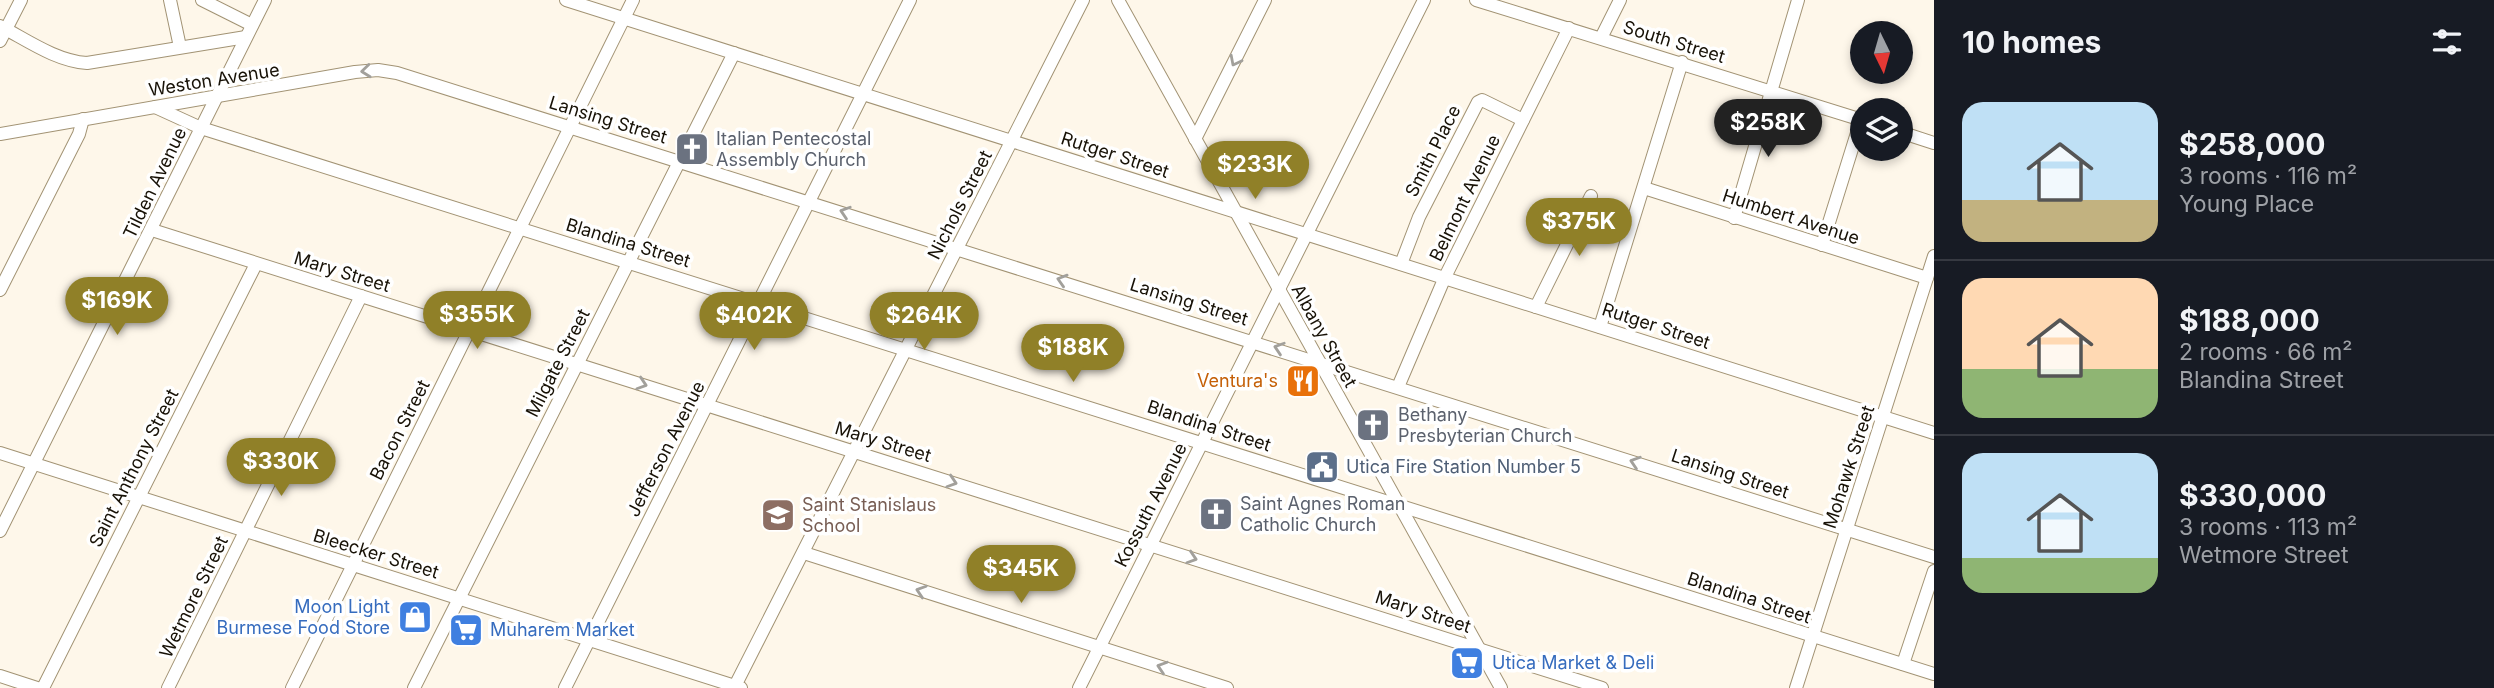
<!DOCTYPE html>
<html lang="en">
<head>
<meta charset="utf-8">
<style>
  :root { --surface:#171b24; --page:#242831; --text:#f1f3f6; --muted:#9ea1a6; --line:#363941; --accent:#908028 }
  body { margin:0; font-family:Inter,sans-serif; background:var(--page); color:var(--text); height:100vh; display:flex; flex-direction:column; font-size:26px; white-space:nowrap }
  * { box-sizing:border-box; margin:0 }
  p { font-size:23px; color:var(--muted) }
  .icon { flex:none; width:38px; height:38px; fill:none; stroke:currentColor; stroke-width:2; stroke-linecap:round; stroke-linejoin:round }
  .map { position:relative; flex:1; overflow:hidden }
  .drawer { display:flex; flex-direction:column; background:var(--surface); width:560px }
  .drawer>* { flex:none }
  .needle { width:46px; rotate:175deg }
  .controls { position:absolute; left:1850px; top:21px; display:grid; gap:14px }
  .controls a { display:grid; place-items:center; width:63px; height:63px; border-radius:50%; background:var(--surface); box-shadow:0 4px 10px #0003; font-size:35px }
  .price { position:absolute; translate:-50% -60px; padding:0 16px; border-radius:24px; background:var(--accent); color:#fff; font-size:23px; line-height:46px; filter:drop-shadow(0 2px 4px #0008) }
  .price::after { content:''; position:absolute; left:50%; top:42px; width:21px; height:16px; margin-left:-10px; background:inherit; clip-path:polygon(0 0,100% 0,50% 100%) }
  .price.active { background:#222; color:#fff }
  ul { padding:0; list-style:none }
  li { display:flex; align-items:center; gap:21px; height:175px; padding:0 28px }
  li+li { border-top:2px solid var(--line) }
  li span { display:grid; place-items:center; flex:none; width:196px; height:140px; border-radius:21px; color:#555 }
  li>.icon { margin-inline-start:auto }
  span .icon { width:84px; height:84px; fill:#fffc; stroke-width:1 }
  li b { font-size:30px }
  h2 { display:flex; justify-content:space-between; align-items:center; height:84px; padding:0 28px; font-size:30px }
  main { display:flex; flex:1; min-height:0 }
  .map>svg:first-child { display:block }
</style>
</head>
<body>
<main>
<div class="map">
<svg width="1934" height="688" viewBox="0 0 1934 688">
  <rect width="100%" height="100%" fill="#fef7ea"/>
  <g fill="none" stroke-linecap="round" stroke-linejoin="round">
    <!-- minor casing -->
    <g stroke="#a29374" stroke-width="14">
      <g id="minor">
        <path d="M170,0L180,47"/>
        <path d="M202,0L252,25"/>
        <path d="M566,0L1934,433"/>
        <path d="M1118,0L1501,688"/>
        <path d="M1476,0L1862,120"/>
        <path d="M0,26C27,40 56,61 87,63L246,37"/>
        <path d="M1601,38L1620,0"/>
        <path d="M0,41L21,0"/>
        <path d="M155,107L201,128L1934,674"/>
        <path d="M1900,132L1934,143"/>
        <path d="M0,134L355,72L378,70L397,73L1934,557"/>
        <path d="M1195,139L1265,0"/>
        <path d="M1644,188L1927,278"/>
        <path d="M1734,218L1798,0"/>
        <path d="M152,230L1602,688"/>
        <path d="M1822,245L1861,120"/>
        <path d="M1401,264L1419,217L1478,102L1482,100L1523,120"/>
        <path d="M0,290L79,134L83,119"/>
        <path d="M1536,307L1591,196"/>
        <path d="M1600,327L1682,62"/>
        <path d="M1398,387L1445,277L1569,28"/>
        <path d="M0,453L741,688"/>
        <path d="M0,531L265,0"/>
        <path d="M804,553L1227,688"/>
        <path d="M1903,664L1934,571"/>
        <path d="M0,676L37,688"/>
        <path d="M43,688L256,264"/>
        <path d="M168,688L361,296"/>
        <path d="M292,688L633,0"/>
        <path d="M414,688L734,53"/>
        <path d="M565,688L910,0"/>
        <path d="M734,688L1083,0"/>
        <path d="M1079,688L1424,0"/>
        <path d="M1796,688L1934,256"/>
      </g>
    </g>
    <!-- minor -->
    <use href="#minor" stroke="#fff" stroke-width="12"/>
  </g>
  <!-- one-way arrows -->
  <defs><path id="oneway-chevron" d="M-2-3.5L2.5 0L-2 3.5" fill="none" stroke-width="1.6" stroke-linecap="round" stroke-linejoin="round" transform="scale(1.75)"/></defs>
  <g stroke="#a2a09b">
    <use href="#oneway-chevron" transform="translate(1235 61) rotate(117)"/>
    <use href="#oneway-chevron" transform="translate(366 71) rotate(174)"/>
    <use href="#oneway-chevron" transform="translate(845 212) rotate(-162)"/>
    <use href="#oneway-chevron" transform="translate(1062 280) rotate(-163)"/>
    <use href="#oneway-chevron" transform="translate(1279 348) rotate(-162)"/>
    <use href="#oneway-chevron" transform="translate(642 384) rotate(18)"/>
    <use href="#oneway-chevron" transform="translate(1635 462) rotate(-162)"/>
    <use href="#oneway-chevron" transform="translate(952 482) rotate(18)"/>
    <use href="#oneway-chevron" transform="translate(1192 558) rotate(18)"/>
    <use href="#oneway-chevron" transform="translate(921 591) rotate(-162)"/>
    <use href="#oneway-chevron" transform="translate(1162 667) rotate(-162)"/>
  </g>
  <!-- icons -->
  <defs>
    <g id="church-square" transform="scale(1.75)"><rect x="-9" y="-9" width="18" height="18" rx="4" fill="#6b7280" stroke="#fff"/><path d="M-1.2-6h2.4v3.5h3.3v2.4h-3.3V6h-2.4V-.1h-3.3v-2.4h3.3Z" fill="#fff"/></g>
    <g id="restaurant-square" transform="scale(1.75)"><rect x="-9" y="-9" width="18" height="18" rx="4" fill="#e8710a" stroke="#fff"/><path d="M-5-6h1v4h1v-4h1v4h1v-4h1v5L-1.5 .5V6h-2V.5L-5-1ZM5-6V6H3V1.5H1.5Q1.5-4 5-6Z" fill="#fff"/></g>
    <g id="civic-square" transform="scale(1.75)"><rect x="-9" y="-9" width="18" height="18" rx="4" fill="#5c6f8a" stroke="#fff"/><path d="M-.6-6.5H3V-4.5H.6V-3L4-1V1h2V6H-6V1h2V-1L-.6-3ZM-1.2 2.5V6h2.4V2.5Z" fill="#fff"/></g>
    <g id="school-square" transform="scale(1.75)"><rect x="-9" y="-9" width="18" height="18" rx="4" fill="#8d6e63" stroke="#fff"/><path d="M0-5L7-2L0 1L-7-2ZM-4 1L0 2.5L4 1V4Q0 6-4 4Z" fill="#fff"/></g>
    <g id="shop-square" transform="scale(1.75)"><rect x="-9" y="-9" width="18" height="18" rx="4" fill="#3f7fe0" stroke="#fff"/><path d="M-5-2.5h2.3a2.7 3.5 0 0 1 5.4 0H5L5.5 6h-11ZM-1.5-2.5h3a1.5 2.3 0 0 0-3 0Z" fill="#fff"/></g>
    <g id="supermarket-square" transform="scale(1.75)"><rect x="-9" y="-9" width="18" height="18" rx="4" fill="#3f7fe0" stroke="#fff"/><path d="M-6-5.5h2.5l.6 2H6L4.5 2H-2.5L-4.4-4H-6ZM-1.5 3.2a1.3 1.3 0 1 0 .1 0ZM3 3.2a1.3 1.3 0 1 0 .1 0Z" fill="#fff"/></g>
  </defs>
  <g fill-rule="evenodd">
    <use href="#church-square" x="692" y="149"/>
    <use href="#restaurant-square" x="1303" y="381"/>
    <use href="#church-square" x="1373" y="425"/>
    <use href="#civic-square" x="1322" y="467"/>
    <use href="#church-square" x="1216" y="514"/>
    <use href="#school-square" x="778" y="515"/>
    <use href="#shop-square" x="415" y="617"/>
    <use href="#supermarket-square" x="466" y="630"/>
    <use href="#supermarket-square" x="1467" y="663"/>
  </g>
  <g text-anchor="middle" stroke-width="7" stroke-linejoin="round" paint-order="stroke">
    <!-- street labels -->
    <g font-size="18" fill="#171106" stroke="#fff">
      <text transform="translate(1674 42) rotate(17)" y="6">South Street</text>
      <text transform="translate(214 80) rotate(-9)" y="6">Weston Avenue</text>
      <text transform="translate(608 120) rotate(17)" y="6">Lansing Street</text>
      <text transform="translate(1433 151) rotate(-63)" y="6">Smith Place</text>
      <text transform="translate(1115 155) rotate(18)" y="6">Rutger Street</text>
      <text transform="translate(155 183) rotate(-64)" y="6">Tilden Avenue</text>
      <text transform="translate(1465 198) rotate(-64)" y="6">Belmont Avenue</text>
      <text transform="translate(960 205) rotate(-63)" y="6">Nichols Street</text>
      <text transform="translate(1791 217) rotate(18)" y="6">Humbert Avenue</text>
      <text transform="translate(628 243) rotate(17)" y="6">Blandina Street</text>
      <text transform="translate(342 272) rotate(17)" y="6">Mary Street</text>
      <text transform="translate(1189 302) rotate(17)" y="6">Lansing Street</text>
      <text transform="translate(1656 326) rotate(18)" y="6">Rutger Street</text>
      <text transform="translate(1324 336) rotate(61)" y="6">Albany Street</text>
      <text transform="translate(558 363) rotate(-63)" y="6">Milgate Street</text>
      <text transform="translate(1209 426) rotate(18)" y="6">Blandina Street</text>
      <text transform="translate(400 430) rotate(-63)" y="6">Bacon Street</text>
      <text transform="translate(883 442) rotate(17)" y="6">Mary Street</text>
      <text transform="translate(666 449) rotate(-63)" y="6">Jefferson Avenue</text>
      <text transform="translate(1849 467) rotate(-72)" y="6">Mohawk Street</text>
      <text transform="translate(134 468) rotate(-63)" y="6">Saint Anthony Street</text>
      <text transform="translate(1730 474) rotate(18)" y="6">Lansing Street</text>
      <text transform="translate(1151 505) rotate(-63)" y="6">Kossuth Avenue</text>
      <text transform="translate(376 554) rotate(17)" y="6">Bleecker Street</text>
      <text transform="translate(194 597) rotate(-64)" y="6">Wetmore Street</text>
      <text transform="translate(1749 598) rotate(18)" y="6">Blandina Street</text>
      <text transform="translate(1423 612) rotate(18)" y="6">Mary Street</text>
    </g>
    <!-- worship labels -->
    <g font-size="18" fill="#5b616d" stroke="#fff" text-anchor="start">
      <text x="716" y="145">Italian Pentecostal<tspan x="716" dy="21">Assembly Church</tspan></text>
      <text x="1398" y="421">Bethany<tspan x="1398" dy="21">Presbyterian Church</tspan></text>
      <text x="1240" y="510">Saint Agnes Roman<tspan x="1240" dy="21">Catholic Church</tspan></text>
    </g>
    <!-- food labels -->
    <g font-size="18" fill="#c56008" stroke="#fff" text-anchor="end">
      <text x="1278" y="387">Ventura's</text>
    </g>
    <!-- service labels -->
    <g font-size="18" fill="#4e5e75" stroke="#fff" text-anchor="start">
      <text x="1346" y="473">Utica Fire Station Number 5</text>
    </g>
    <!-- education labels -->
    <g font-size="18" fill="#785e54" stroke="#fff" text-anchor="start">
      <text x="802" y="511">Saint Stanislaus<tspan x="802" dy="21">School</tspan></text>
    </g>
    <!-- shop labels -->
    <g font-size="18" fill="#366cbe" stroke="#fff" text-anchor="start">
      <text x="390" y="613" text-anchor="end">Moon Light<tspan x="390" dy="21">Burmese Food Store</tspan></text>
      <text x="490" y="636">Muharem Market</text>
      <text x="1492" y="669">Utica Market &amp; Deli</text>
    </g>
  </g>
</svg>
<div class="controls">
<a><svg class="needle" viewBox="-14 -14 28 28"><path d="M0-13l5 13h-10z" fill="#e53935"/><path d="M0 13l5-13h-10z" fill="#9ea1a6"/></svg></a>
<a><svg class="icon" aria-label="layers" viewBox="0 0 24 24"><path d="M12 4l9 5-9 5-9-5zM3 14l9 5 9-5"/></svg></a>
</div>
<b class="price active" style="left:1768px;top:159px">$258K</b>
<b class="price" style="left:1255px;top:201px">$233K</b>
<b class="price" style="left:1579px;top:258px">$375K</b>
<b class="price" style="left:117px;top:337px">$169K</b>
<b class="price" style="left:477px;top:351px">$355K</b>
<b class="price" style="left:754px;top:352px">$402K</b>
<b class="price" style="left:924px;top:352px">$264K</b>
<b class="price" style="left:1073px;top:384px">$188K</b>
<b class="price" style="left:281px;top:498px">$330K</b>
<b class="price" style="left:1021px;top:605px">$345K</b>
</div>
<section class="drawer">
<h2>10 homes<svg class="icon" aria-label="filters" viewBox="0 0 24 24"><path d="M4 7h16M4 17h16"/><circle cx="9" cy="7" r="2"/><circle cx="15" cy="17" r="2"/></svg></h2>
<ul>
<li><span style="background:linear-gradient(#bfe0f5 70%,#c2b280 0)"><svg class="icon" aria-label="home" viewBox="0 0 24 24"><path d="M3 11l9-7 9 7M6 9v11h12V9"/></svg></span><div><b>$258,000</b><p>3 rooms · 116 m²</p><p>Young Place</p></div></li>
<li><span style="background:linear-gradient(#ffd9b3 65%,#8fb573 0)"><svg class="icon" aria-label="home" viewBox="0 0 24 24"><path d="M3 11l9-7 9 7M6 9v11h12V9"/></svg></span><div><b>$188,000</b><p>2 rooms · 66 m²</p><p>Blandina Street</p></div></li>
<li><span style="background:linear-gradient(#bfe0f5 75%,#8fb573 0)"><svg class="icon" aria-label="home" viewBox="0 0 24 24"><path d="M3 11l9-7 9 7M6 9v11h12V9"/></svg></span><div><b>$330,000</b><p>3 rooms · 113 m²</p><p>Wetmore Street</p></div></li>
</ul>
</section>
</main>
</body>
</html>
